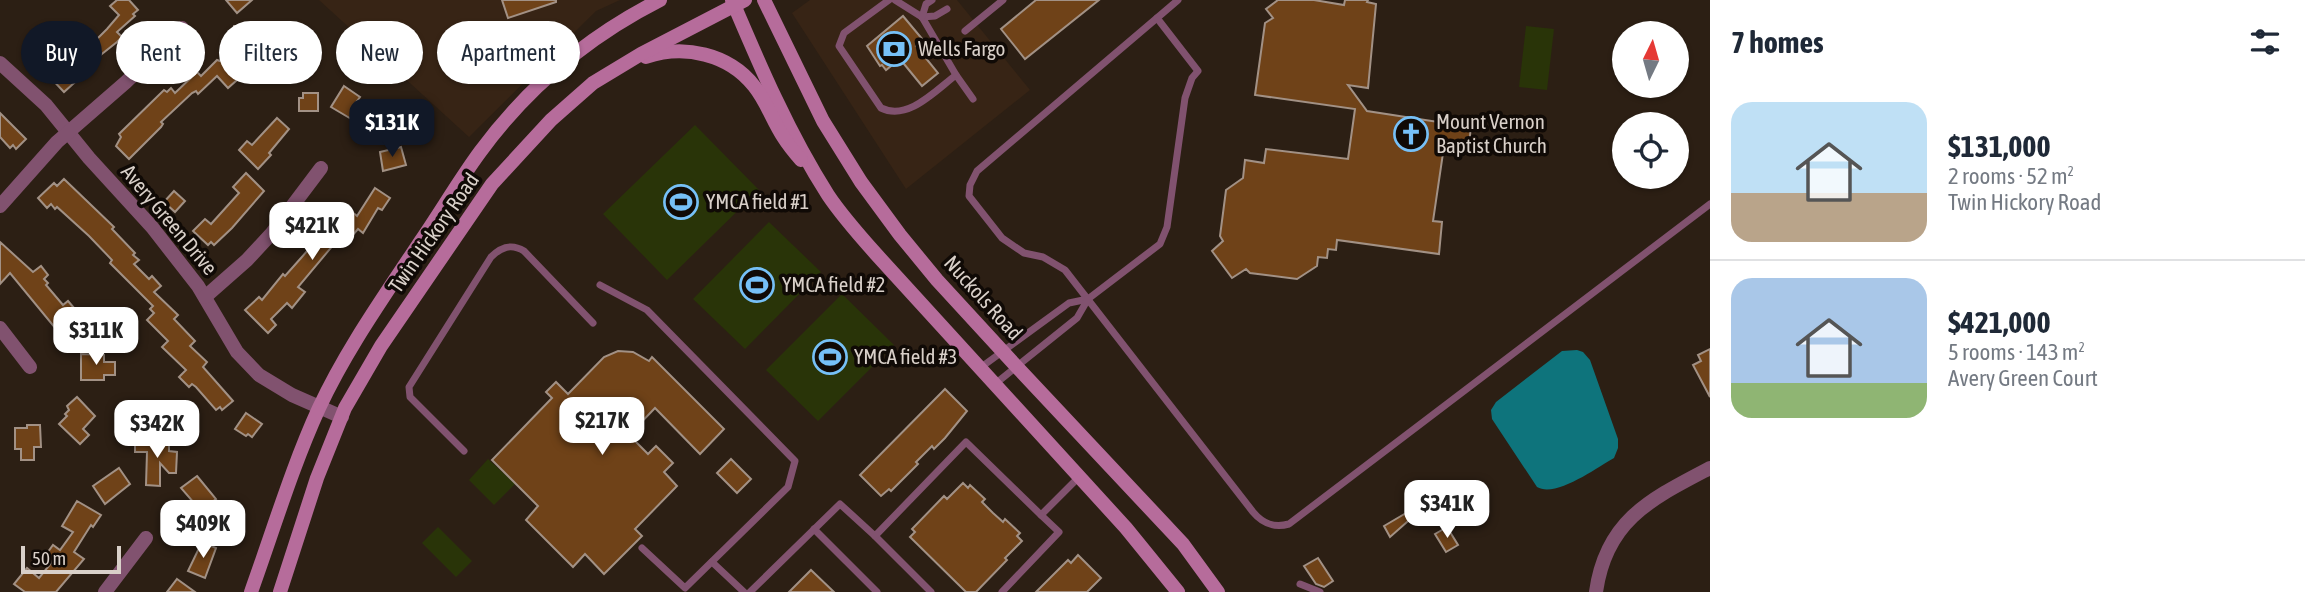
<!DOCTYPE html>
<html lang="en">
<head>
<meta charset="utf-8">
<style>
  :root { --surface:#fff; --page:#f6f6f7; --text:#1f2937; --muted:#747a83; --line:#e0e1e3; --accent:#111827 }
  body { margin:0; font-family:"Asap Condensed",sans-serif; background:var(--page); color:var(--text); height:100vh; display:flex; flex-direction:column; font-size:26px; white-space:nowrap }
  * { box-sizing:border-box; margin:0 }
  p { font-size:23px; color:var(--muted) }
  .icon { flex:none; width:38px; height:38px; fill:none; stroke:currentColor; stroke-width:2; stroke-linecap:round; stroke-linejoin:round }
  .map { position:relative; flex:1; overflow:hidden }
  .details { display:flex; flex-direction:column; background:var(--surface); width:595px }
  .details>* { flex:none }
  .guide { position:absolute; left:21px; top:21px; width:665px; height:63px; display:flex; gap:14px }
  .needle { width:46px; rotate:5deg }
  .fabs { position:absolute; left:1612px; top:21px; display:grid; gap:14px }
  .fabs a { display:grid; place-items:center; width:77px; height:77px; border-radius:50%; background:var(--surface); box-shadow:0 2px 5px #0004; font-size:35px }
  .scale { position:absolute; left:21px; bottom:18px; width:100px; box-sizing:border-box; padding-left:7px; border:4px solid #d9d0c9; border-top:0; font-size:19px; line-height:24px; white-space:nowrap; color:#d9d0c9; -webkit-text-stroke:5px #100a06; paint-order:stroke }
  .price { position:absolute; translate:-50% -60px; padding:0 16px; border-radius:14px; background:#fff; color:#222; font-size:23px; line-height:46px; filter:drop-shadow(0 2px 4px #0008) }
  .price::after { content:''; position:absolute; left:50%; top:42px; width:21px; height:16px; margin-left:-10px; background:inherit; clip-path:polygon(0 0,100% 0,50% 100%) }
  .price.on { background:var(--accent); color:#fff }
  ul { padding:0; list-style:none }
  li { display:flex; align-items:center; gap:21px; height:175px; padding:0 21px }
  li+li { border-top:2px solid var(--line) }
  li span { display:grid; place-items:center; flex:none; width:196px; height:140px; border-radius:21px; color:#555 }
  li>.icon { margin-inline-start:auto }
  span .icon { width:84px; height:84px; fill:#fffc; stroke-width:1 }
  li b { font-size:30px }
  h2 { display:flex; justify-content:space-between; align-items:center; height:84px; padding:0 21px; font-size:30px }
  .chip { padding:0 24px; border-radius:32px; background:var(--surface); box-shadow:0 2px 5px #0004; font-size:24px; line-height:63px }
  .chip.on { background:var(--accent); color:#fff }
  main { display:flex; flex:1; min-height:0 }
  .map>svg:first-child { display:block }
</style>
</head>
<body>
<main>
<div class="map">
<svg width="1710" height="592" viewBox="0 0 1710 592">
  <rect width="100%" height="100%" fill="#2c1f14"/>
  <!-- built -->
  <g fill="#372415">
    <path d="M319,0H620L596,11L469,137Z"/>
    <path d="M810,0H957L1030,90L906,189L792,13Z"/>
  </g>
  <!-- green -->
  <g fill="#293408">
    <path d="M1526,26L1554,29L1547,90L1519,87Z"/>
    <path d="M695,125L759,190L667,280L603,214Z"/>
    <path d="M769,222L821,272L745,349L693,299Z"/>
    <path d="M842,294L894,345L818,421L766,370Z"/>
    <path d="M488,459L515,484L494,505L469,480Z"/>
    <path d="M438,527L472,561L456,577L422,543Z"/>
  </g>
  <!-- water -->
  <path fill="#0e747c" d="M1577,350L1583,352L1590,360L1618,439V448L1614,458C1596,468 1556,498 1537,487L1492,419L1491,410L1496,402L1562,351Z"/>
  <!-- building -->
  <g fill="#6f4218" stroke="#a29185" stroke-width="2">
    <path d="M117,0H129L138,10L133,14L135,16L117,32L122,37L117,42L93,61L95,64L64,92L49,76L72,55L70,53L83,40L89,47L107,29L119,15L110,6Z"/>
    <path d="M226,0H252L237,13Z"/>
    <path d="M502,0H556V2L508,18Z"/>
    <path d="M1036,0H1099L1025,59L1001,29Z"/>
    <path d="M1278,0H1314L1344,5L1345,0H1368L1367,2L1376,4L1368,88L1348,85L1367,111L1471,127L1469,143L1453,141L1451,154L1443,153L1433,221L1442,222L1439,254L1337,240L1336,250L1328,249L1327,258L1318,257L1317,266L1297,279L1250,273L1246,269L1232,278L1212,251L1223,241L1220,236L1226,190L1243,178L1245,160L1264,163L1266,149L1348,159L1355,109L1255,95L1265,23L1273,18L1266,9Z"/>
    <path d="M903,16L923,40L916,46L938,73L922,86L900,59L886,70L882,65L880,66L867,46Z"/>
    <path d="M234,26H256L257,33H263V43L232,45Z"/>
    <path d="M225,56L238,70L232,76L237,80L228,88L217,76L198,94L196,91L192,93L161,122L163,124L161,127L129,159L116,146L121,137L119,134L164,90L167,92L171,88L175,93L197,72L201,76L217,60L220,61Z"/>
    <path d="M344,86L360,97L355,104L375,116L364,135L354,129L358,123L331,107Z"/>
    <path d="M303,93H318V111H299V98H303Z"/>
    <path d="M0,113L26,139L16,149L13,145L10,148L0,137Z"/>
    <path d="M277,118L289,129L269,153L271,155L258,169L239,150L247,141L252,145Z"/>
    <path d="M401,147L406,165L383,171L380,152Z"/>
    <path d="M246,173L264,191L232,228L214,245L211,242L208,245L193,231L205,219L211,224L239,193L233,187Z"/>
    <path d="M64,179L114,227L112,229L135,253L133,255L139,260L134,264L149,279L152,276L161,286L154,292L178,315L174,319L195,341L190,346L207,362L203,367L233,401L222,410L220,407L216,410L196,387L192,384L189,387L179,377L186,370L162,347L168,341L147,320L154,313L150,309L153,306L110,263L112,260L89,236L57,207L55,209L51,204L47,208L38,198L54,183L57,186Z"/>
    <path d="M375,188L390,198L382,210L378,208L363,233L358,229L352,236L345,231L298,287L305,292L292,308L287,303L271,319L276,325L268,333L245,310L259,297L262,300L283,274L285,276L301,258L314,243L311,240L313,236L321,226L329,233L343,214L346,216L351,211L357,216Z"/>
    <path d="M174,191L185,201L175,212L164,202Z"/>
    <path d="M0,242L33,272L41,266L48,275L44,279L48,283L46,285L63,305L68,301L86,322L67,338L58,327L56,329L10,273L0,284Z"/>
    <path d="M1710,349V397L1693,365L1701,361L1698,355Z"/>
    <path d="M618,351L633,352L649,361L652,357L724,429L700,454L655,408L629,435L648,454L656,446L673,463L664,472L677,486L635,529L642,536L604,574L585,554L573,567L526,520L538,506L492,460L552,398L546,392L556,382L568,394L604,357Z"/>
    <path d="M81,354L104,355V362H115V375H104V380H81Z"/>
    <path d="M945,389L967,411L945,438L934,449L932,446L916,462L918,464L891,491L889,489L881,496L860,475Z"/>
    <path d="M77,397L95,416L83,429L89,435L80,444L59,424L67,416L65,414L69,410L67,406Z"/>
    <path d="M246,413L262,424L252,437L248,434L246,436L235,429Z"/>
    <path d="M27,425H40L41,447H34V460H21V449H15V428H27Z"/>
    <path d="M135,442L169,443V451L177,452L176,473H169L160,463V486L146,485L147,452H135Z"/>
    <path d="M731,459L751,479L737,493L717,473Z"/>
    <path d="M119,468L130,484L105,504L93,486Z"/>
    <path d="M197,476L216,499L201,511L181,488Z"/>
    <path d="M963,483L968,488L970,485L985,499L982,502L993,513L1003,522L1005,519L1020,533L1017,536L1022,541L1005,558L1007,560L976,592H966L910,537L915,532L912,529L944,496L947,499Z"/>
    <path d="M77,501L101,515L93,527L91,525L74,552L84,559L56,592H25L14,584L27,568L39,578L52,562L45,556L53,545L60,550L73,532L62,526Z"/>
    <path d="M1413,509L1416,514L1390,537L1384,526Z"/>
    <path d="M1447,527L1458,545L1446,552L1435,534Z"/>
    <path d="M202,542L216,548L205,578L188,571Z"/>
    <path d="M1078,555L1101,578L1087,592H1036L1068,560L1071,563Z"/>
    <path d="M1318,558L1333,581L1324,587L1316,584L1304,566Z"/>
    <path d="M811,570L834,592H789Z"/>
    <path d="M177,579L195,592H167Z"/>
  </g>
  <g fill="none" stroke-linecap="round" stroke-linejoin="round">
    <!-- lane -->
    <g stroke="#81526f" stroke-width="7">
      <path d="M889,0L844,33L839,46L881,108C908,121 935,91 956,75L973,99"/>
      <path d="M895,0L922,17L956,75"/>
      <path d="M922,17L935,16L947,9"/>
      <path d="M922,17L926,4L932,0"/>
      <path d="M1157,18L977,171L970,185L969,196L1002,238L1024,253L1043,257L1065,270L1253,512C1263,524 1274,528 1289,524L1710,204"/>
      <path d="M965,31L1003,0"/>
      <path d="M600,285L647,310L795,461L788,487L685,588L642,548"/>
      <path d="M980,368L1069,303L1088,299"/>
      <path d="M995,384L1077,318L1088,299L1160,244L1167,227L1185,98L1192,78L1198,71L1157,18L1178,0"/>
      <path d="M464,451L410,397L409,387L491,257C501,247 511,243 524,251L593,323"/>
      <path d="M814,529L877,592"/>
      <path d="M875,536L931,592"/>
      <path d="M712,562L744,592"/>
      <path d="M1300,584L1320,592"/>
      <path d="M750,592L840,504L875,536L966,442L1041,515L1079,477"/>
      <path d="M1002,592L1059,532L1041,515"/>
    </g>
    <!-- street -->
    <g stroke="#81526f" stroke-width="14">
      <path d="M0,63L46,105L89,158L152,227L198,286L237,352L259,375L292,395L342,417"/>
      <path d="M0,206L57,142L126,82L182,28"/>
      <path d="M205,297L247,260L272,233L321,168"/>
      <path d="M0,328L30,367"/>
      <path d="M105,592L146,538"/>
      <path d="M1596,592C1606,520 1651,499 1710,468"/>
    </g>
    <!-- secondary -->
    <g stroke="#b66c9b" stroke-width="14">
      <path d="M732,0C760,66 789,134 828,195C842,216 859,235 876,254L1126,528L1178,592"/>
      <path d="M764,0L823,121L861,182L900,235L937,280L1016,366L1183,544L1218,592"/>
      <path d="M646,57C684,44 729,54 754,86C767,102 773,122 784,138C789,146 795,153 801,160"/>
      <path d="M251,592C273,531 292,467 319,408C346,350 383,298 418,245C439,215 458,182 480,152C527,88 589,36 660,0"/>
      <path d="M280,592L317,478L345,408L381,346L492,184L551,120L593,83L641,54L745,0"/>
    </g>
  </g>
  <!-- icons -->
  <defs>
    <g id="bank-ring" transform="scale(1.75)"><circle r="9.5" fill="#100a06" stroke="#76c0f7" stroke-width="1.5"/><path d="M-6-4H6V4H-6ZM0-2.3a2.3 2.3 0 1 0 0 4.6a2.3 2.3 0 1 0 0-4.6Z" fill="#76c0f7"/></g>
    <g id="church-ring" transform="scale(1.75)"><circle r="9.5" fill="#100a06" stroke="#76c0f7" stroke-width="1.5"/><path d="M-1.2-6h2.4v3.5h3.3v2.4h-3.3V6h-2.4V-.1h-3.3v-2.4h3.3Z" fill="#76c0f7"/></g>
    <g id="stadium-ring" transform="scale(1.75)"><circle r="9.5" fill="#100a06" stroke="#76c0f7" stroke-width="1.5"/><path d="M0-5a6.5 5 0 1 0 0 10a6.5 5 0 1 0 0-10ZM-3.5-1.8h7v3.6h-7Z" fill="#76c0f7"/></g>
  </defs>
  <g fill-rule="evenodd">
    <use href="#bank-ring" x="894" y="49"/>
    <use href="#church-ring" x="1411" y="134"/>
    <use href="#stadium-ring" x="681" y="202"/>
    <use href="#stadium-ring" x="757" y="285"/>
    <use href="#stadium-ring" x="830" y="357"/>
  </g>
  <g text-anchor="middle" stroke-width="7" stroke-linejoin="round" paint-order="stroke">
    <!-- poi labels -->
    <g font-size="21" fill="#d9d0c9" stroke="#100a06" text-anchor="start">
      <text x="918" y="56">Wells Fargo</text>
      <text x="1436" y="129">Mount Vernon<tspan x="1436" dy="24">Baptist Church</tspan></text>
      <text x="706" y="209">YMCA field #1</text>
      <text x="782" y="292">YMCA field #2</text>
      <text x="854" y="364">YMCA field #3</text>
    </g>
    <!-- street labels -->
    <g font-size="21" fill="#d9d0c9" stroke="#100a06">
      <text transform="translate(169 220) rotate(50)" y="7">Avery Green Drive</text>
      <text transform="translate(434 233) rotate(-55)" y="7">Twin Hickory Road</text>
      <text transform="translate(983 298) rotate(48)" y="7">Nuckols Road</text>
    </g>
  </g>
</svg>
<div class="fabs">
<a><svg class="needle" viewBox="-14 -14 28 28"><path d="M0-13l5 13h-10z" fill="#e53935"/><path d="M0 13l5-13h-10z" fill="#747a83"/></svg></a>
<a><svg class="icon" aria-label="locate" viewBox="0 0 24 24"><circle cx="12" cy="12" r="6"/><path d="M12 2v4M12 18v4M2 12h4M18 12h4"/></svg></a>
</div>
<div class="scale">50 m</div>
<b class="price on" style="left:392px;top:159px">$131K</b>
<b class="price" style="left:312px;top:262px">$421K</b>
<b class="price" style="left:96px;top:367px">$311K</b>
<b class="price" style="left:602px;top:457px">$217K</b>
<b class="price" style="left:157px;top:460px">$342K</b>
<b class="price" style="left:1447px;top:540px">$341K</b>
<b class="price" style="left:203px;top:560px">$409K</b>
<div class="guide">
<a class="chip on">Buy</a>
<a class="chip">Rent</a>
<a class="chip">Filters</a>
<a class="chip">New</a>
<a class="chip">Apartment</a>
</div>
</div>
<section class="details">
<h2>7 homes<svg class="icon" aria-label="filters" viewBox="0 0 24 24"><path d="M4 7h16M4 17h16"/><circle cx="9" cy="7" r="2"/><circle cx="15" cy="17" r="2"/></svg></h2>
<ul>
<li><span style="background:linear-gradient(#bfe0f5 65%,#b9a48a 0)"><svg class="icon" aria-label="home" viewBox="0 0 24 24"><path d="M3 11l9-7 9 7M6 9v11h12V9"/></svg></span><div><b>$131,000</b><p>2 rooms · 52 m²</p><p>Twin Hickory Road</p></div></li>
<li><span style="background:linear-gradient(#a9c7e8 75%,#8fb573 0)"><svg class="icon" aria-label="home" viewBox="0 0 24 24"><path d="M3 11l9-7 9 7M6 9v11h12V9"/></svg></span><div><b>$421,000</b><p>5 rooms · 143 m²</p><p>Avery Green Court</p></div></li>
</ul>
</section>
</main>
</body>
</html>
